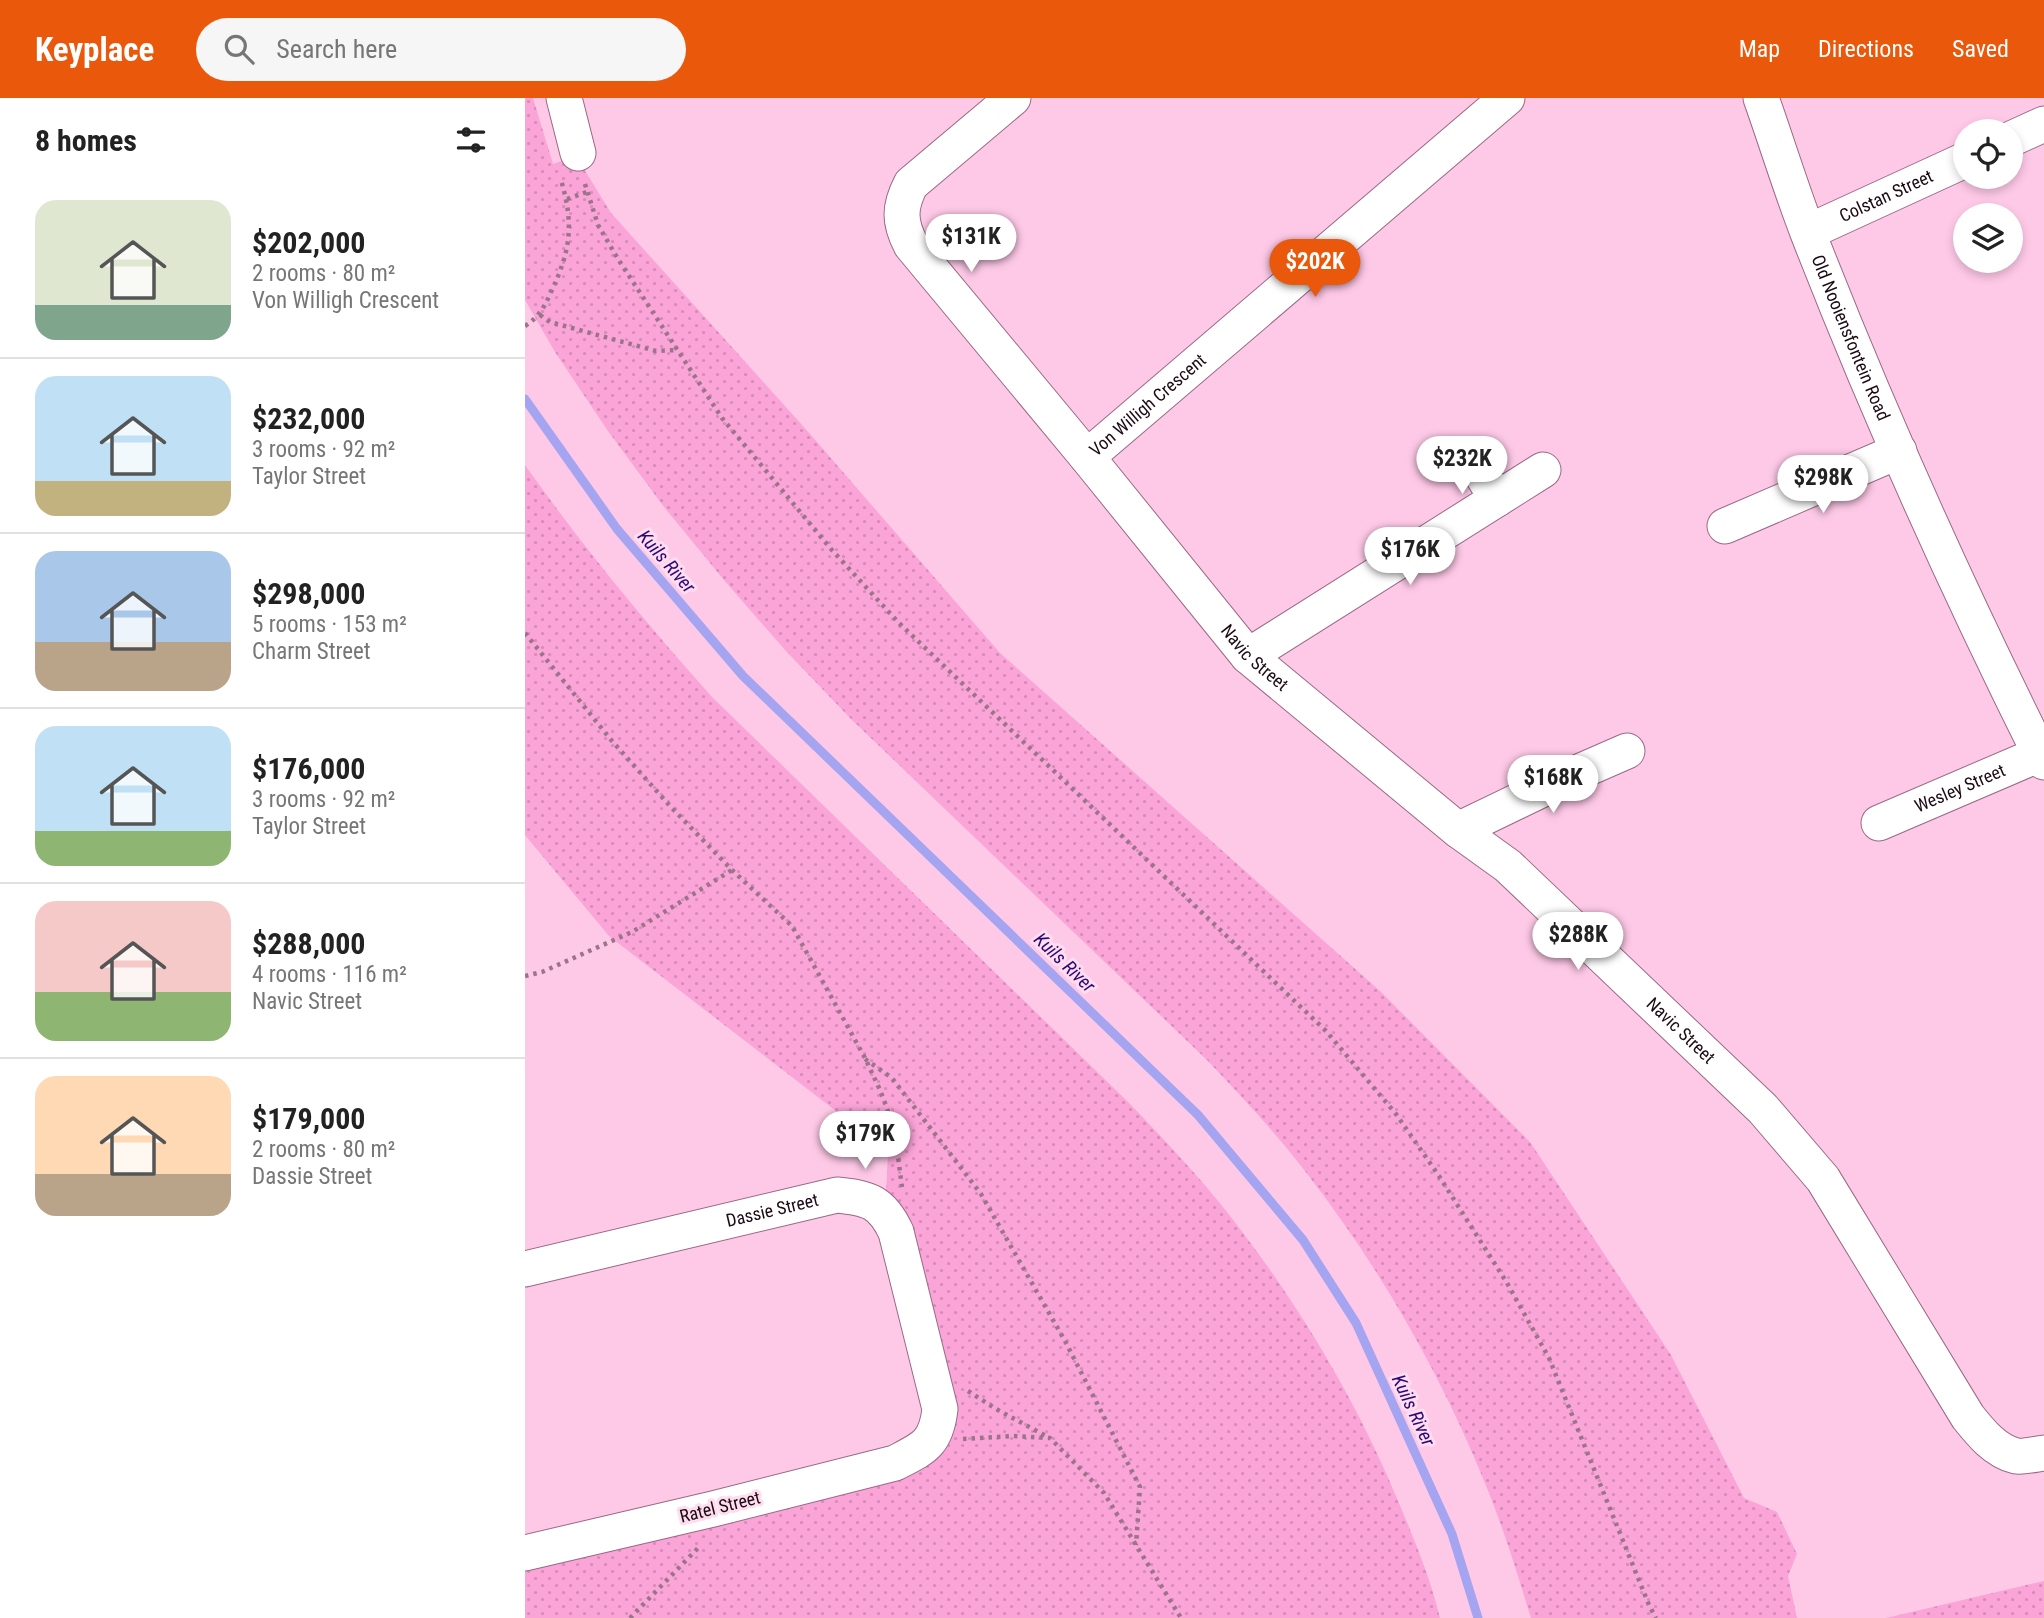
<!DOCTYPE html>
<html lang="en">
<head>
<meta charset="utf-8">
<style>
  :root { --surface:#fff; --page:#f6f6f6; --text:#222; --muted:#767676; --line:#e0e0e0; --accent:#ea580c }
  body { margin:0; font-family:"Roboto Condensed",sans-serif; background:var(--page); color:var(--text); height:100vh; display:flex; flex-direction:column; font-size:26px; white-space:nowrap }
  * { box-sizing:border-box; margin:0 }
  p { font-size:23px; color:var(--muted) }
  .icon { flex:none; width:38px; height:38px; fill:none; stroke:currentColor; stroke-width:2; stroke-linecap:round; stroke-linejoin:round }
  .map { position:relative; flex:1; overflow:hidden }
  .sheet { display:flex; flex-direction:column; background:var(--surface); width:525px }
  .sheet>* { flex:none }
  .fabs { position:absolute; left:1428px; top:21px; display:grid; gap:14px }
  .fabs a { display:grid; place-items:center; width:70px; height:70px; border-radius:50%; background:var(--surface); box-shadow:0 4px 10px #0003; font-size:35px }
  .price { position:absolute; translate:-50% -60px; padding:0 16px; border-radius:24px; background:#fff; color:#222; font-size:23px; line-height:46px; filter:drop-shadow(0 2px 4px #0008) }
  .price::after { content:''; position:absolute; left:50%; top:42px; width:21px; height:16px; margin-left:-10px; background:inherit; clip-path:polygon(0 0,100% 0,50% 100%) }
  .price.on { background:var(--accent); color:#fff }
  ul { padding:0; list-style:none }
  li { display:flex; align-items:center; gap:21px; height:175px; padding:0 35px }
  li+li { border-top:2px solid var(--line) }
  li span { display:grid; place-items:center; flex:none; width:196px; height:140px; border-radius:21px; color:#555 }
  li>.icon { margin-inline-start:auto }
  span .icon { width:84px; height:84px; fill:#fffc; stroke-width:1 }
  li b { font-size:30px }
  h2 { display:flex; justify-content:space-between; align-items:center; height:84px; padding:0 35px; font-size:30px }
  header { display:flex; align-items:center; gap:42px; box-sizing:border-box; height:98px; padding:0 35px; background:var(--accent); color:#fff }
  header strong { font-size:33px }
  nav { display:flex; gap:38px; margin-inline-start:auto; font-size:24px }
  .search { width:490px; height:63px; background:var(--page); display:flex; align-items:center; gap:18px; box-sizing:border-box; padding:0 24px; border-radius:38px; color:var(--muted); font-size:26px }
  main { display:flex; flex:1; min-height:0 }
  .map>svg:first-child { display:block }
</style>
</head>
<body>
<header>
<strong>Keyplace</strong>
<div class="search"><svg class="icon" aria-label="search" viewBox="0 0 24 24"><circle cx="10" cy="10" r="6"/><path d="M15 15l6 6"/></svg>Search here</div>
<nav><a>Map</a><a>Directions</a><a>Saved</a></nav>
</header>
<main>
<section class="sheet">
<h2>8 homes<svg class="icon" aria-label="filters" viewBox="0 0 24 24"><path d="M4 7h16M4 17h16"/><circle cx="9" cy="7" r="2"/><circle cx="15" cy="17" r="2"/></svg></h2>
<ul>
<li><span style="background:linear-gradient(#dfe7d0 75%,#7fa58c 0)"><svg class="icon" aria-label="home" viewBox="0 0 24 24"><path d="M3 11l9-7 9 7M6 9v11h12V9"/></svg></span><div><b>$202,000</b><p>2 rooms · 80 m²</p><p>Von Willigh Crescent</p></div></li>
<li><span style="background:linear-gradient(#bfe0f5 75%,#c2b280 0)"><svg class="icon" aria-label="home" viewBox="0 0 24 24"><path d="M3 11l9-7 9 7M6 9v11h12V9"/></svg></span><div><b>$232,000</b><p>3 rooms · 92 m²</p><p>Taylor Street</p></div></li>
<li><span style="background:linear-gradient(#a9c7e8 65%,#b9a48a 0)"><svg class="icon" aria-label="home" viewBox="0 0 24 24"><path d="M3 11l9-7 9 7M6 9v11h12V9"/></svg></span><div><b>$298,000</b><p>5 rooms · 153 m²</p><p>Charm Street</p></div></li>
<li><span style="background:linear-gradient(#bfe0f5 75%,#8fb573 0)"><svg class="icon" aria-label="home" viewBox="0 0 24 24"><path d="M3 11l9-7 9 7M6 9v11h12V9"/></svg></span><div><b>$176,000</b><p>3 rooms · 92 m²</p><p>Taylor Street</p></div></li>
<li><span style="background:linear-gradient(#f6c9c9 65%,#8fb573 0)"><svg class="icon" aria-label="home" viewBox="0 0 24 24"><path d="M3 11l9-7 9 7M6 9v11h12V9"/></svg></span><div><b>$288,000</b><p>4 rooms · 116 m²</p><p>Navic Street</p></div></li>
<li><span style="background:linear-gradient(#ffd9b3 70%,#b9a48a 0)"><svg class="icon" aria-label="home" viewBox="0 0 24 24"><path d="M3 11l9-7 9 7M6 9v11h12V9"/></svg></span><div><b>$179,000</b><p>2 rooms · 80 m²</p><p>Dassie Street</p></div></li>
</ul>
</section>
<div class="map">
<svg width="1519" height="1520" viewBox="0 0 1519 1520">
  <defs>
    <pattern id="green-dots" width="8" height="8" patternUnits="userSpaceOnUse" patternTransform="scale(1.75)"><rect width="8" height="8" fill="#faa4d7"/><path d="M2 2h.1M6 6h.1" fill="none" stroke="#d68cb8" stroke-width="1.8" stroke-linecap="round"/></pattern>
  </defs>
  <rect width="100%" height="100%" fill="#fec9e7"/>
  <!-- green -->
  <g fill="url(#green-dots)">
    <path d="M0,0H8L28,66L51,58L86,115L278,328L475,555L855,893L1005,1044L1146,1257L1219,1400L1252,1414L1272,1456L1263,1478L1272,1520H1006C992,1474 978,1429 960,1385C915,1274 854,1168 780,1073C750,1034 716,998 682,962L325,620L260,552L199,482L139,409L83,333L30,254L0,202Z"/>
    <path d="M0,367C57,448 120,524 187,599L602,1003C635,1037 668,1072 698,1109C771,1201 832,1302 876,1410C891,1446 906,1482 915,1520H0V1471L381,1379C394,1373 404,1366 414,1356L361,1096L363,1053L84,838L0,737Z"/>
    <path d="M1519,1483V1520H1361Z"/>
  </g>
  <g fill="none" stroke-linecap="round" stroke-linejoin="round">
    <!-- stream -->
    <path stroke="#a4a4f0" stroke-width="9" d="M0,301L92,431L218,578L673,1017L778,1142L831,1225L927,1436L953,1520"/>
    <!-- street casing -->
    <g stroke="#996985" stroke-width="37">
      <g id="street">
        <path d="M39,0L53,55"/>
        <path id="s1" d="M488,0L386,86C374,109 374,124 386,147L562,359L723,558L933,732L983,768L1238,1011L1298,1081L1443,1319C1455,1334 1470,1353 1491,1358C1499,1359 1511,1356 1519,1355"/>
        <path id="s2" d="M1236,0C1252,45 1266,91 1283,135C1353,315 1433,492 1519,664"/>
        <path d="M1486,41L1519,26"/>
        <path id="s3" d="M1283,134L1440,62"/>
        <path id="s4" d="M562,359L982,0"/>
        <path d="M950,365L972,401"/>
        <path d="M1200,428L1374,353"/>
        <path d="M723,558L1018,372"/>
        <path id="s5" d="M1354,725L1515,656"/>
        <path d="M933,732L1047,677L1102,653"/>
        <path id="s6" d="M0,1171L312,1097C344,1100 357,1104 371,1134L415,1311C411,1346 399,1350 370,1365L188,1411L0,1455"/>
      </g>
    </g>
    <!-- path -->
    <g stroke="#9a758a" stroke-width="4.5" stroke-dasharray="3.5 5" stroke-linecap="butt">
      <path d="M60,86L73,127L93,161L197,320L306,451L373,524L801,933L871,1016L914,1078L982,1185L1024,1260L1124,1507L1131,1520"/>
      <path d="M42,101L62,94"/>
      <path d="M15,217L25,224L131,253L152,252"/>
      <path d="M0,228C14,219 20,208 26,194C46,152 49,126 36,82"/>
      <path d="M0,535L87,643L145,708L207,772L267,828L340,960L355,992L369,1029L377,1089"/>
      <path d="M0,878L17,874L107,834L207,772"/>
      <path d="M340,961L367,980L456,1096L540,1243L615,1389L611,1447"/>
      <path d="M443,1293L471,1311L523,1339"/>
      <path d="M438,1341L488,1338L525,1340L579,1395L656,1520"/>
      <path d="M105,1520L175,1448"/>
    </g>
    <!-- street -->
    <use href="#street" stroke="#fff" stroke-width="35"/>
  </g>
  <g text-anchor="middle" stroke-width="6" stroke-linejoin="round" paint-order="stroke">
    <!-- street labels -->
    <g font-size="18" fill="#1b0a14" stroke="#feddef">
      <text dy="6" stroke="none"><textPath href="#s3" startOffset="86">Colstan Street</textPath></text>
      <text dy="6" stroke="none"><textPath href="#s2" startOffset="256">Old Nooiensfontein Road</textPath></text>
      <text dy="6" stroke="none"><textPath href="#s4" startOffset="80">Von Willigh Crescent</textPath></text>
      <text dy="6" stroke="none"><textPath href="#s1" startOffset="735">Navic Street</textPath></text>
      <text dy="6" stroke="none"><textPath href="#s5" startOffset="88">Wesley Street</textPath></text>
      <text dy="6" stroke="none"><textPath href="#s1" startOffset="1302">Navic Street</textPath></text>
      <text dy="6" stroke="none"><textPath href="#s6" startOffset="254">Dassie Street</textPath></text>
      <text transform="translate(195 1409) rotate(-14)" y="6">Ratel Street</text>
    </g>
    <!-- water labels -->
    <g font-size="19" font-style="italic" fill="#2a0779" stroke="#feddef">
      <text transform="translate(142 463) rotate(49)" y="7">Kuils River</text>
      <text transform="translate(540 864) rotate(44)" y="7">Kuils River</text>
      <text transform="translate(889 1312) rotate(65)" y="7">Kuils River</text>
    </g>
  </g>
</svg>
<div class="fabs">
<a><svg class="icon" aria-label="locate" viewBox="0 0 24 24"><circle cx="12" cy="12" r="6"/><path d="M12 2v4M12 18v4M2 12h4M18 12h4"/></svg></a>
<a><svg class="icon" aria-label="layers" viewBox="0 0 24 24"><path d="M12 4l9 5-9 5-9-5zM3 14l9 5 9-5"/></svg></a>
</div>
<b class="price" style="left:446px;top:176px">$131K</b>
<b class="price on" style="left:790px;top:201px">$202K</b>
<b class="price" style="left:937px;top:398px">$232K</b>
<b class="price" style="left:1298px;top:417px">$298K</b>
<b class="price" style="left:885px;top:489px">$176K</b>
<b class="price" style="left:1028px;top:717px">$168K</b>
<b class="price" style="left:1053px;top:874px">$288K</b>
<b class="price" style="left:340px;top:1073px">$179K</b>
</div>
</main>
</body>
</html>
